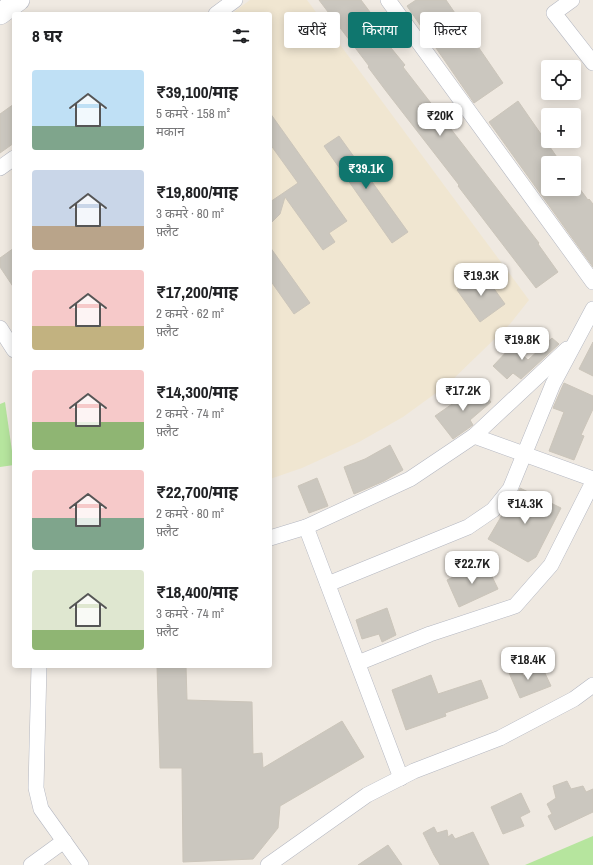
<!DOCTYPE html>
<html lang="hi">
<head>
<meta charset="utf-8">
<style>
  :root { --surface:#fff; --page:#f6f6f6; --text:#202124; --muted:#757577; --accent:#0f766e }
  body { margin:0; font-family:"Archivo Narrow","Noto Sans Devanagari",sans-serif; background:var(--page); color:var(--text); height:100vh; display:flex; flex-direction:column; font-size:15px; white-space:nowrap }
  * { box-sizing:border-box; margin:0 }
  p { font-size:13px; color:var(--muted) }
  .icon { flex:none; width:22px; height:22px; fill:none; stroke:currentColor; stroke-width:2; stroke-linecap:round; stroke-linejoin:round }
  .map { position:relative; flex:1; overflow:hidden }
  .sheet { position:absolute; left:12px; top:12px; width:260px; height:656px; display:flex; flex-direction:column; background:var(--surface); border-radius:4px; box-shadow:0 2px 10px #0003 }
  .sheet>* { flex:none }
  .hud { position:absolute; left:284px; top:12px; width:249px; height:36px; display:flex; gap:8px }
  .tools { position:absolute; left:541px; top:60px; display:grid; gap:8px }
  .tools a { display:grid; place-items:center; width:40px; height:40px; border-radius:4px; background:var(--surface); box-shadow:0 2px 10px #0003; font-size:20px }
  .price { position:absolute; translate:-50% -34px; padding:0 9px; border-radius:8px; background:#fff; color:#222; font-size:13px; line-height:26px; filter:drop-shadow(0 1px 2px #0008) }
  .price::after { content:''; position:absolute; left:50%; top:24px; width:12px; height:9px; margin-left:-6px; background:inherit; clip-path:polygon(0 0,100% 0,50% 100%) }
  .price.on { background:var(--accent); color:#fff }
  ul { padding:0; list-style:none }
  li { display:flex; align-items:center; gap:12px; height:100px; padding:0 20px }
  li span { display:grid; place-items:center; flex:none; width:112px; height:80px; border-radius:4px; color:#555 }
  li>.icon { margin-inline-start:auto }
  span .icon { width:48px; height:48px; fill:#fffc; stroke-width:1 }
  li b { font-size:17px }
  h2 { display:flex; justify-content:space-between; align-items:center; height:48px; padding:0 20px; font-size:17px }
  .tag { padding:0 14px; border-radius:4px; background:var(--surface); box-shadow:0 2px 10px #0003; font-size:14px; line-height:36px }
  .tag.on { background:var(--accent); color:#fff }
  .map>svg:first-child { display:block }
</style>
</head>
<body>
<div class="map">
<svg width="593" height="865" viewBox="0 0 593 865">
  <rect width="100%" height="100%" fill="#efe9e1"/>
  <!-- education -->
  <path fill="#f0e6d1" d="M250,0H307L529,300L510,324L447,385L403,417L359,442L302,468L270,479V14H231Z"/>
  <!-- green -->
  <g fill="#b6e59e">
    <path d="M5,402L14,465L0,467V404Z"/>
    <path d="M593,836V865H525Z"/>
  </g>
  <!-- building -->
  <g fill="#cbc7bf" stroke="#cbc5ba">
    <path d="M319,0H361L391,40L387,43L405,65L403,67L539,243L538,244L558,272L536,288L458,186L459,185L386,91L368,67L369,66Z"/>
    <path d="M416,0H446L503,83L474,103L407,6Z"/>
    <path d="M518,101L561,163H548V189H574V181L588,200L589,199L593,204V267L489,122Z"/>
    <path d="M14,104V143L0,153V114Z"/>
    <path d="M270,113L347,221L329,233L335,242L323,250L285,197L280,214L270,224V202L298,183L270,144Z"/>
    <path d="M339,136L408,232L392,243L324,146Z"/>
    <path d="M270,247L310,303L294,314L270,280Z"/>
    <path d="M14,248V288L0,267V258Z"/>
    <path d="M482,272L505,304L480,322L457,290Z"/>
    <path d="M552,338L559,344L521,379L513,373L507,379L493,366L512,346L528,360Z"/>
    <path d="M593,342V376L579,369Z"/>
    <path d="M564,383L593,396V409L581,435L584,436L574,460L549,451L564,412L553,408Z"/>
    <path d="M476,384L491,402L470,420L473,425L453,439L435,416L455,402Z"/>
    <path d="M390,445L403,470L384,481L354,494L344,467L365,459Z"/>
    <path d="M317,478L328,506L309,513L298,486Z"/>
    <path d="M520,488L561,508L536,557L528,562L488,539L505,510L517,495Z"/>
    <path d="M485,562L498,589L459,607L447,580Z"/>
    <path d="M387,608L396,635L382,642L379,634L362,639L356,620Z"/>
    <path d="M518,663L523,676L543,669L551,686L520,698L507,668Z"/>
    <path d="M157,666H186L187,700L252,702L253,754L262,753L263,768L342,721L364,757L280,806L278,828L253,859L183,862L182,768H160Z"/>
    <path d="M431,675L438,694L481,680L488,698L445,713L446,716L406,730L392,690Z"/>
    <path d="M567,781L571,789L583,786L586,792L593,789V812L555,830L548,816L552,814L547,804L556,798L553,786Z"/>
    <path d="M521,793L530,812L520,817L524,826L503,834L491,807Z"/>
    <path d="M434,827L437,833L447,830L448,837L452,834L455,839L473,832L489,865H440L434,855L423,833Z"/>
    <path d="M388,845L402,865H358Z"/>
  </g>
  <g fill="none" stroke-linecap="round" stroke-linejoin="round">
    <!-- minor casing -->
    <g stroke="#b4b7c1" stroke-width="16">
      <g id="minor">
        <path d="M388,0L593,282"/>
        <path d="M572,0L554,13L593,63"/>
        <path d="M216,14L235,0"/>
        <path d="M0,168L14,158"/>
        <path d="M0,328L14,350"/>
        <path d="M474,436L593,479"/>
        <path d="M306,527L401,778"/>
        <path d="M270,538L306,527L410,479L474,436L567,349"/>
        <path d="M328,584L468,527L493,510L510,489L553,384L593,309"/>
        <path d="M358,663L430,634L515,606L551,565L593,482"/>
        <path d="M39,666L36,788L41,809L81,865"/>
        <path d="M31,865L64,841"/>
        <path d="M268,865L367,795L414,771L500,738L574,699L593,685"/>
      </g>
    </g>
    <!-- secondary casing -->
    <g stroke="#b4b7c1" stroke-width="22">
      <path id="secondary" d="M0,14L19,0"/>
    </g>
    <!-- minor -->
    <use href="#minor" stroke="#fff" stroke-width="15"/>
    <!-- secondary -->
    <use href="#secondary" stroke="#fff" stroke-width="21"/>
  </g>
</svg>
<div class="tools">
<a><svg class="icon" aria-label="locate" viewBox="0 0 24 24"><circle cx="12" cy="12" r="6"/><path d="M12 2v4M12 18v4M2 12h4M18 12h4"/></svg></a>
<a>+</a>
<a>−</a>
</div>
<b class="price" style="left:440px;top:137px">₹20K</b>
<b class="price on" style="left:366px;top:190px">₹39.1K</b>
<b class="price" style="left:481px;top:297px">₹19.3K</b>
<b class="price" style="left:522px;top:361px">₹19.8K</b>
<b class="price" style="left:463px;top:412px">₹17.2K</b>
<b class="price" style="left:525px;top:525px">₹14.3K</b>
<b class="price" style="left:472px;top:585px">₹22.7K</b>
<b class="price" style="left:528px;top:681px">₹18.4K</b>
<div class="hud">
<a class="tag">खरीदें</a>
<a class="tag on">किराया</a>
<a class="tag">फ़िल्टर</a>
</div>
<section class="sheet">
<h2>8 घर<svg class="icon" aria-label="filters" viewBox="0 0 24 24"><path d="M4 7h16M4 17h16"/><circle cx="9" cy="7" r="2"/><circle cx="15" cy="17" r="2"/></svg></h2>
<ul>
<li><span style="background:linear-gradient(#bfe0f5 70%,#7fa58c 0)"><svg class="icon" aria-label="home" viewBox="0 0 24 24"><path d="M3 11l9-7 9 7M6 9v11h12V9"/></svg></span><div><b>₹39,100/माह</b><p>5 कमरे · 158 m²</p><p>मकान</p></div></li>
<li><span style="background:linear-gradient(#c9d6e8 70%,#b9a48a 0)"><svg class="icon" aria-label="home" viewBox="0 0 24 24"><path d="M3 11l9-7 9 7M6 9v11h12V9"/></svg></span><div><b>₹19,800/माह</b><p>3 कमरे · 80 m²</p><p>फ़्लैट</p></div></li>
<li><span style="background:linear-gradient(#f6c9c9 70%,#c2b280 0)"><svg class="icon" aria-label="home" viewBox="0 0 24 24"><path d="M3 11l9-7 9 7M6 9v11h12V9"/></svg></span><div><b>₹17,200/माह</b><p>2 कमरे · 62 m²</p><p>फ़्लैट</p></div></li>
<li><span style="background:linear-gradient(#f6c9c9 65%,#8fb573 0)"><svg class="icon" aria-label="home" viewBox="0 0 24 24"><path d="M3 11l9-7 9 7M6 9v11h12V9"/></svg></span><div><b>₹14,300/माह</b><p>2 कमरे · 74 m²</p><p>फ़्लैट</p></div></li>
<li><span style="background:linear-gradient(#f6c9c9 60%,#7fa58c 0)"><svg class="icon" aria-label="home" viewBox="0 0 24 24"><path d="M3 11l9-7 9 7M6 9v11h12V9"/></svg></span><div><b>₹22,700/माह</b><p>2 कमरे · 80 m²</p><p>फ़्लैट</p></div></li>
<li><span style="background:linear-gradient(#dfe7d0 75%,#8fb573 0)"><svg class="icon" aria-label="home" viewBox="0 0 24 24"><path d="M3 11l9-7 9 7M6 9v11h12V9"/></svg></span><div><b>₹18,400/माह</b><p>3 कमरे · 74 m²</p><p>फ़्लैट</p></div></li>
</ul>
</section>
</div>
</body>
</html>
